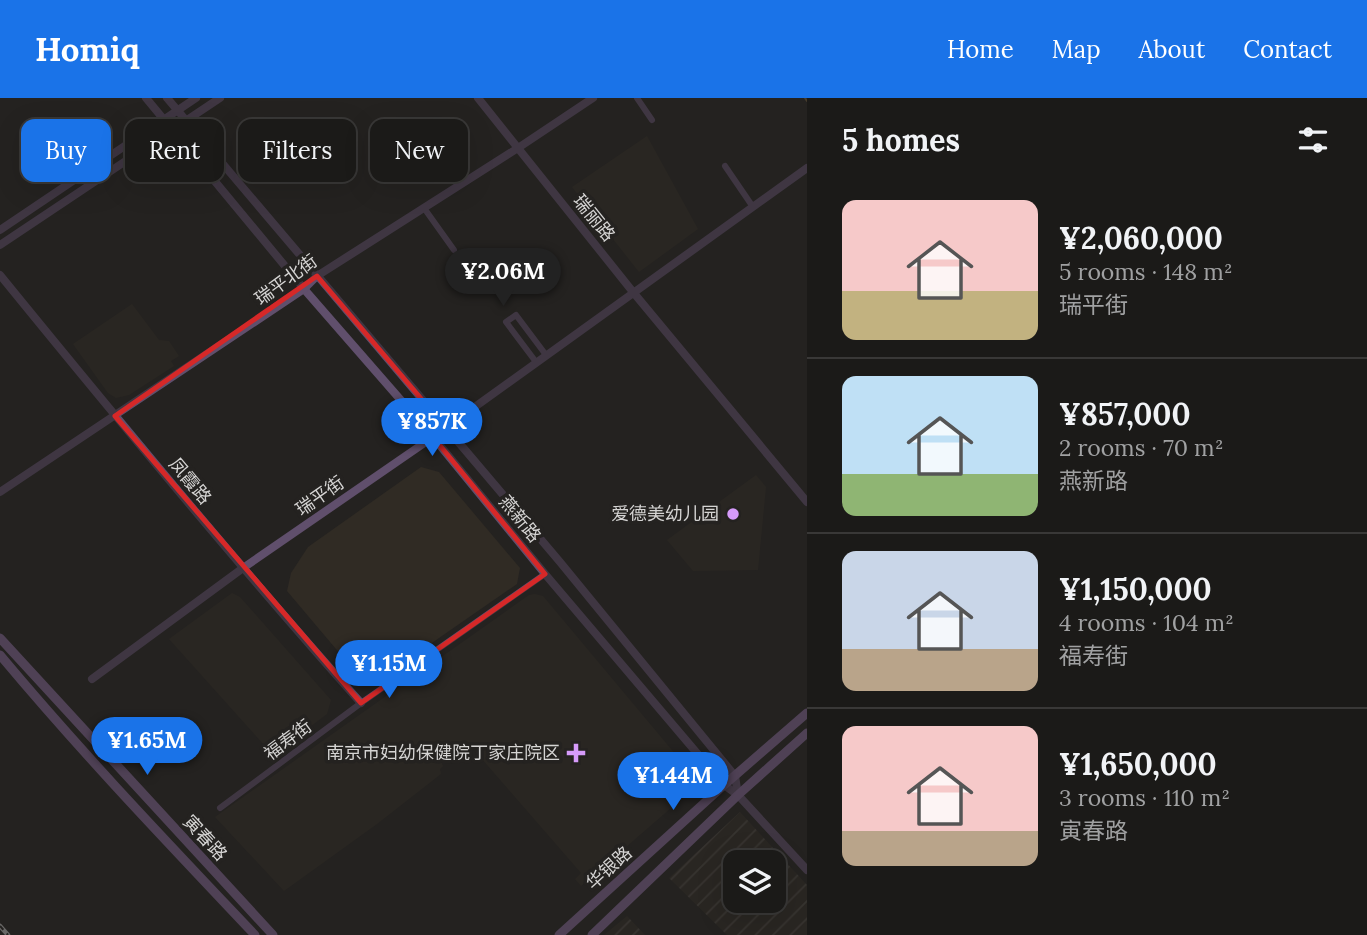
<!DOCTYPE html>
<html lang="en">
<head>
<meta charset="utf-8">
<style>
  :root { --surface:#1b1a18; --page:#242321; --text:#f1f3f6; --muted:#a0a1a2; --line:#393837; --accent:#1a73e8 }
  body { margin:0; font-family:Lora,"Noto Sans SC",serif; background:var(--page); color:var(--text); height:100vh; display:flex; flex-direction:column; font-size:26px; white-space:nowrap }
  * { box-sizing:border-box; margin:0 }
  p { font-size:23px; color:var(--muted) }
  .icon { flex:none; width:38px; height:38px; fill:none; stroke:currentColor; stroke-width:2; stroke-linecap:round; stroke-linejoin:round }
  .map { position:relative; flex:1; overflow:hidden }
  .panel { display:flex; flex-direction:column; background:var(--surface); width:560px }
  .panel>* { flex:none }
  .top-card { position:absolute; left:21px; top:21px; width:665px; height:63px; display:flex; gap:14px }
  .tools { position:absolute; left:723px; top:752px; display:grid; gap:14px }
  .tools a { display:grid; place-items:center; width:63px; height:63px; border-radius:14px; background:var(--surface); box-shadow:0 7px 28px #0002,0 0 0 2px var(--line); font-size:35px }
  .price { position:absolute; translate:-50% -60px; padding:0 16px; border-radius:24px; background:var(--accent); color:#fff; font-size:23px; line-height:46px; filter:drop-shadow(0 2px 4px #0008) }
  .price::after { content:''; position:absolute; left:50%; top:42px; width:21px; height:16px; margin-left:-10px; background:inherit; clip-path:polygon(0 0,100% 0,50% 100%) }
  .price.selected { background:#222; color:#fff }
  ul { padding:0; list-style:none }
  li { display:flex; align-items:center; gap:21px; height:175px; padding:0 35px }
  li+li { border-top:2px solid var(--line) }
  li span { display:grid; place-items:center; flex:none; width:196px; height:140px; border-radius:14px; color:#555 }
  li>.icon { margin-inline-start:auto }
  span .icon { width:84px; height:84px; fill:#fffc; stroke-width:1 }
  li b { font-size:30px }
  h2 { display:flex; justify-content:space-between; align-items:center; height:84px; padding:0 35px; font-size:30px }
  .chip { padding:0 24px; border-radius:14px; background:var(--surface); box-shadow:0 7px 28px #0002,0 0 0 2px var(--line); font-size:24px; line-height:63px }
  .chip.selected { background:var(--accent); color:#fff }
  header { display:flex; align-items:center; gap:42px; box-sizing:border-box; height:98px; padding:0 35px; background:var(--accent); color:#fff }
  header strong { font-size:33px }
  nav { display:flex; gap:38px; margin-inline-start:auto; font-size:24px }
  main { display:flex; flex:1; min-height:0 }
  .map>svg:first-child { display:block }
</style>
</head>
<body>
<header>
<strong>Homiq</strong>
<nav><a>Home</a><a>Map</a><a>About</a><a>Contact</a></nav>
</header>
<main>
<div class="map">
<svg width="807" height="837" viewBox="0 0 807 837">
  <defs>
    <pattern id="industrial-furrows" width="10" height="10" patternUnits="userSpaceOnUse" patternTransform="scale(1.75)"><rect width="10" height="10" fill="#302b24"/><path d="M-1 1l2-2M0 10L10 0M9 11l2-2" fill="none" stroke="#4d4943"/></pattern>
  </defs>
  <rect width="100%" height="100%" fill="#242220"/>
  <!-- built -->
  <g fill="#302b24">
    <path d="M647,38L698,131L639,174L572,89Z"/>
    <path d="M132,206L159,242L169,243L179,258L171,263L174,268L129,297L116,300L108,295L73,246Z"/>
    <path d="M421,369L439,374L520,470L517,486L377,583L370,584L363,583L287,493L291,475L308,449Z"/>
    <path d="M756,377L766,389L758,472L693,473L667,442Z"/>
    <path d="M232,495L240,499L331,602L327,616L273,657L169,541Z"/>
    <path d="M535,496L543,498L697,682L695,695L686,697L581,788L575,781L581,775L468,645L441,664L443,668L440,671L441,676L377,726L284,793L215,719L529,497Z"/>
  </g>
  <!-- industrial -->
  <g fill="url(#industrial-furrows)" fill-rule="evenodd">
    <path d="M740,714L807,787V837H727L669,780ZM735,765H774V803H735Z"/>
    <path d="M627,818L645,837H604Z"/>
  </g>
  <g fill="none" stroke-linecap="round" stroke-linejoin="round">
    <!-- stream -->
    <path stroke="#705b3b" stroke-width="2" d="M805,0L807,3"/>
    <!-- minor -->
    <g stroke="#604f6c" stroke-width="6">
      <path d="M637,0L652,22"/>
      <path d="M725,68L753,109"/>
      <path d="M424,110L454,152"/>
      <path d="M536,264L506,224L516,217L546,257"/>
      <path d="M220,710L361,605L545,476"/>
    </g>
    <!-- tertiary -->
    <g stroke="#604f6c" stroke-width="8">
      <path d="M146,0L304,191L433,339L545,476L724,687L738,697L807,772"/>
      <path d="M167,0L560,464L735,678L738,697"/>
      <path d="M478,0L633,194L807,404"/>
      <path d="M0,132L196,0"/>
      <path d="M0,147L220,0"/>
      <path d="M0,177C118,322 237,466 361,605"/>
      <path d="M0,394L304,191L317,178L518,50L593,0"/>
      <path d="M92,581L243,470L433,339L807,70"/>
    </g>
    <!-- secondary -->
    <g stroke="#836795" stroke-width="9">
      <path d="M0,540L273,837"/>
      <path d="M0,557C81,654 168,745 255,837"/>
      <path d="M559,837L724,687L807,615"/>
      <path d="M592,837L738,697L807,635"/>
    </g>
    <!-- rail casing -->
    <g stroke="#bcbbba" stroke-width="4.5">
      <path id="rail" d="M0,828L8,837"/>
    </g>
    <!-- rail -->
    <use href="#rail" stroke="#242220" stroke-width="2" stroke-dasharray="5" stroke-linecap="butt"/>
  </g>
  <!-- marked area -->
  <path d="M0 0H807V837H0ZM317,178L446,330L433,339L545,476L361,605L115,318Z" fill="#242220" fill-opacity=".55" fill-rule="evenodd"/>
  <path fill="none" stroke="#d62828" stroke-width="5" stroke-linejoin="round" d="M317,178L446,330L433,339L545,476L361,605L115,318Z"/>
  <!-- markers -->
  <g fill="#d69bfa" stroke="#242220" stroke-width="2.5">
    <circle cx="733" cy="416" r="7"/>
    <path d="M572.5 644.5h7v7h7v7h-7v7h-7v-7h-7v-7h7z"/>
  </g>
  <g text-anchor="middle" stroke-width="7" stroke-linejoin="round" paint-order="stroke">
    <!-- street labels -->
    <g font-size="18" fill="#d5d4d3" stroke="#242220">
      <text transform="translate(594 120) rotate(51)" y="6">瑞丽路</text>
      <text transform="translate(286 182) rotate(-36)" y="6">瑞平北街</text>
      <text transform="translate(190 383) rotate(50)" y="6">凤霞路</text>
      <text transform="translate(320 398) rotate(-35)" y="6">瑞平街</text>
      <text transform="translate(520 421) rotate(51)" y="6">燕新路</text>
      <text transform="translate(288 642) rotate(-37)" y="6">福寿街</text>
      <text transform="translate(205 740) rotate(47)" y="6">寅春路</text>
      <text transform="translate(609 770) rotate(-42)" y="6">华银路</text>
    </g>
    <!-- poi labels -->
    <g font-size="18" fill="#d5d4d3" stroke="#242220" text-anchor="end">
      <text x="719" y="422">爱德美幼儿园</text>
      <text x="560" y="661">南京市妇幼保健院丁家庄院区</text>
    </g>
  </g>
</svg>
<div class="tools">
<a><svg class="icon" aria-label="layers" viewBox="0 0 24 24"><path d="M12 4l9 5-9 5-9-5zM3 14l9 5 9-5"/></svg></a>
</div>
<b class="price selected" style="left:503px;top:210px">¥2.06M</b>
<b class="price" style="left:432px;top:360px">¥857K</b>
<b class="price" style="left:389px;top:602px">¥1.15M</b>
<b class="price" style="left:147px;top:679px">¥1.65M</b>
<b class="price" style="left:673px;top:714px">¥1.44M</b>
<div class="top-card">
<a class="chip selected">Buy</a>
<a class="chip">Rent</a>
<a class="chip">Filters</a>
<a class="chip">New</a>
</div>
</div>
<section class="panel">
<h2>5 homes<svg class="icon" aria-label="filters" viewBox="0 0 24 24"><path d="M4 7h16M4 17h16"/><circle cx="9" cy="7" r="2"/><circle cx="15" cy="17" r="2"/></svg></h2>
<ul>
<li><span style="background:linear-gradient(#f6c9c9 65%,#c2b280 0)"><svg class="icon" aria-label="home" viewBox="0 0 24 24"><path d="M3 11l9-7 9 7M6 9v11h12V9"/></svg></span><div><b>¥2,060,000</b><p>5 rooms · 148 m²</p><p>瑞平街</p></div></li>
<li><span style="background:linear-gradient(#bfe0f5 70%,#8fb573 0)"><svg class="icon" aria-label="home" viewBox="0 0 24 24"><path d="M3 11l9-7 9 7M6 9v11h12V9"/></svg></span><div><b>¥857,000</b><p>2 rooms · 70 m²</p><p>燕新路</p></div></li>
<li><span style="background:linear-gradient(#c9d6e8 70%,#b9a48a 0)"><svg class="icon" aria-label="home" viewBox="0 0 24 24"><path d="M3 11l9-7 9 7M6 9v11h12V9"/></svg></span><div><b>¥1,150,000</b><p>4 rooms · 104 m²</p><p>福寿街</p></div></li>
<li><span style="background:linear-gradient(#f6c9c9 75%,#b9a48a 0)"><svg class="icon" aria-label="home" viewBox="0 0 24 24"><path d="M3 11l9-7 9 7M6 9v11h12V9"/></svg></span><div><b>¥1,650,000</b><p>3 rooms · 110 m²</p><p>寅春路</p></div></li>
</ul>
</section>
</main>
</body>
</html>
